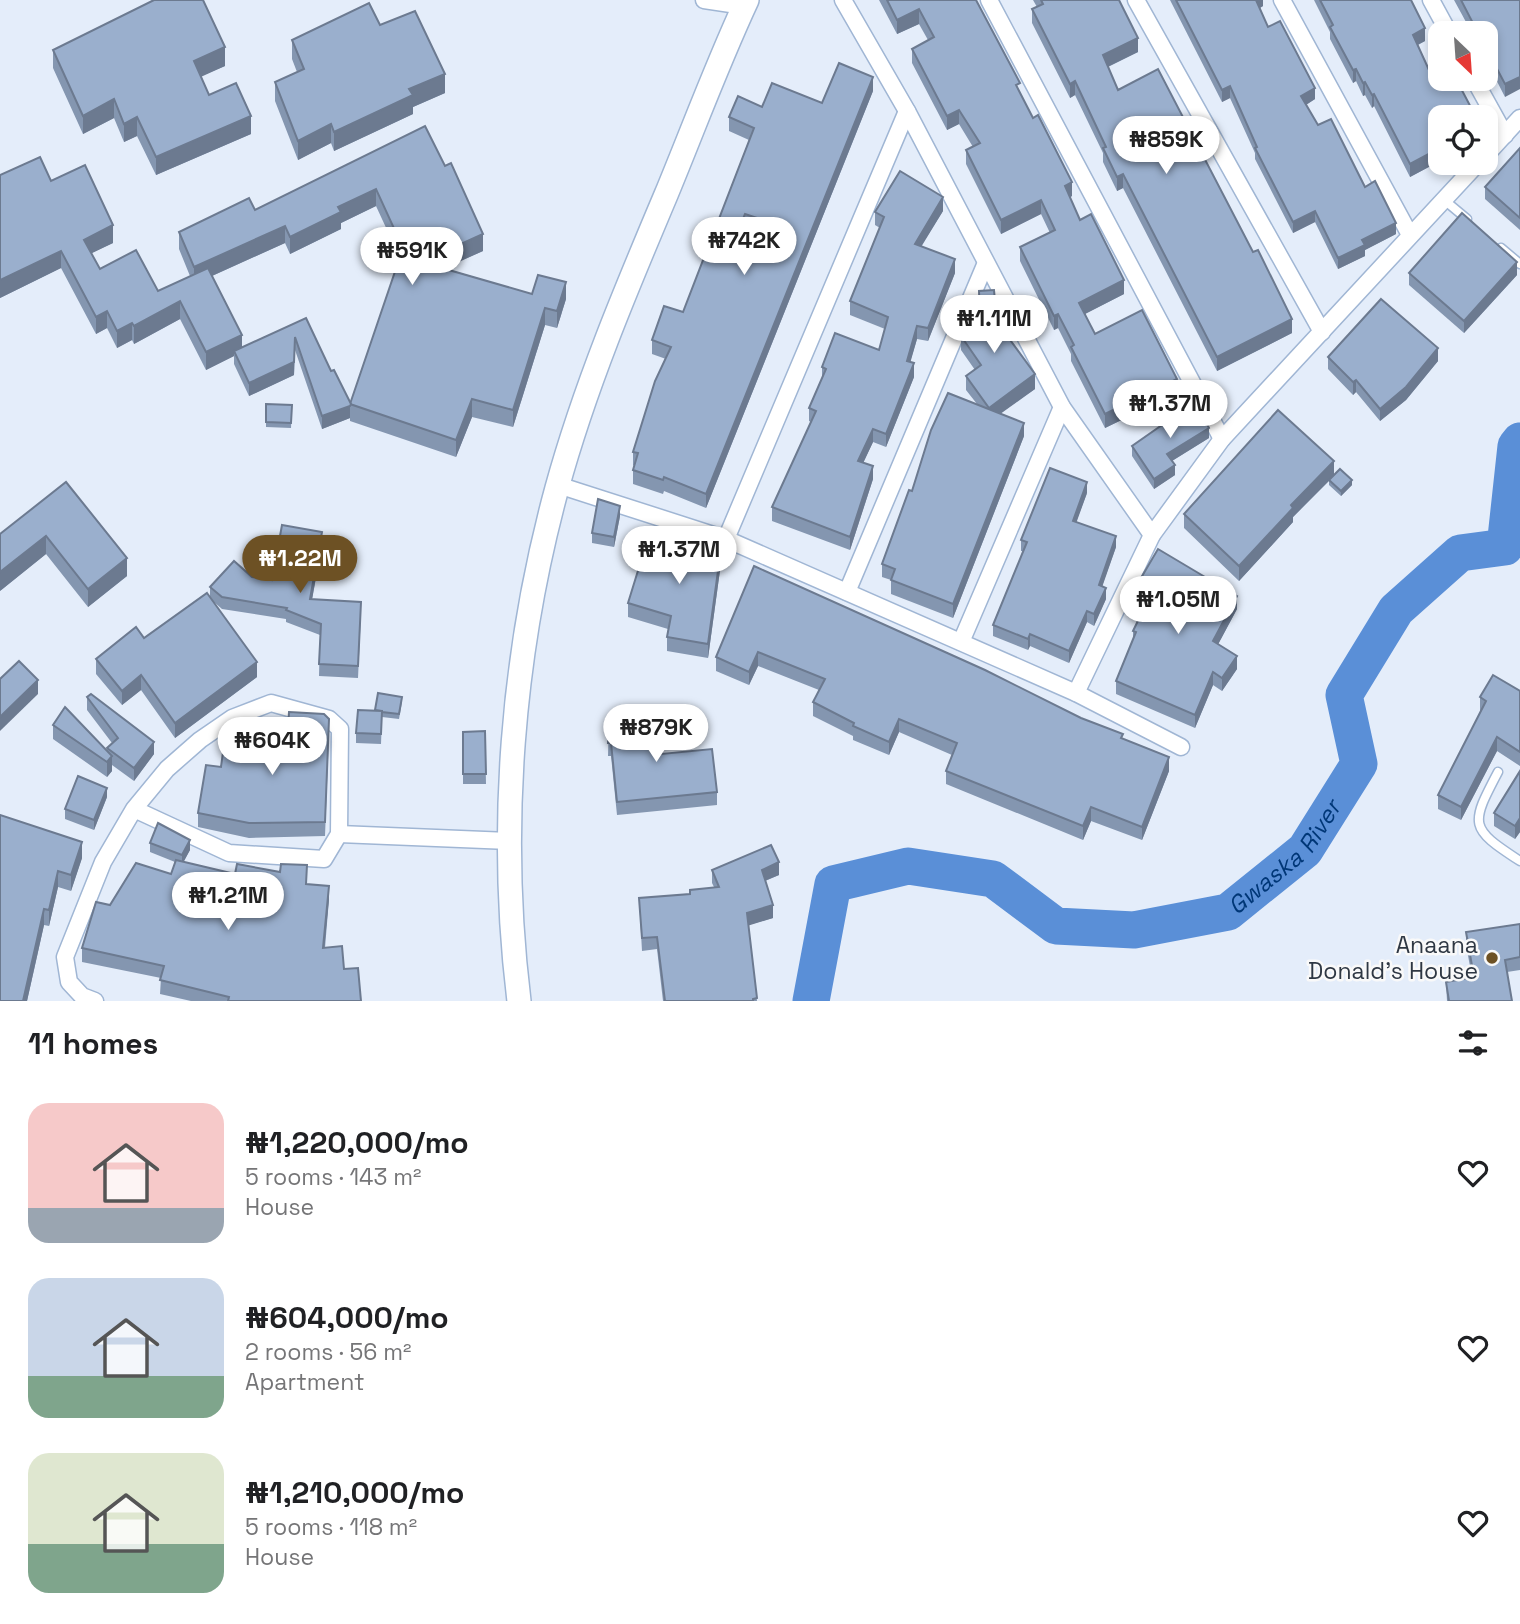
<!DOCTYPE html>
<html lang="en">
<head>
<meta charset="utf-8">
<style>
  :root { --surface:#fff; --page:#f2f2f2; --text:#202124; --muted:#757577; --accent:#6d5124 }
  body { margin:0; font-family:"Space Grotesk",sans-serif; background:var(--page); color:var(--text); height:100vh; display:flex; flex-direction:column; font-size:26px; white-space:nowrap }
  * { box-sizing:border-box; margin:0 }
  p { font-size:23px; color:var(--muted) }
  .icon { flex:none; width:38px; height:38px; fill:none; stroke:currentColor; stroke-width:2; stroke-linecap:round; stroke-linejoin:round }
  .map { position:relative; height:1001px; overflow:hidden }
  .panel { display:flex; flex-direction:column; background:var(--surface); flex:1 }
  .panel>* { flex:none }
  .needle { width:46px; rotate:155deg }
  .fabs { position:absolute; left:1428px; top:21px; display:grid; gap:14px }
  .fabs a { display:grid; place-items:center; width:70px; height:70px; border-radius:14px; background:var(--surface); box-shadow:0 4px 10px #0003; font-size:35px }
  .price { position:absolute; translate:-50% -60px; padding:0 16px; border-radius:24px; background:#fff; color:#222; font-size:23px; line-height:46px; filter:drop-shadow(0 2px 4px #0008) }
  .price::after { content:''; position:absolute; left:50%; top:42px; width:21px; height:16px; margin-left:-10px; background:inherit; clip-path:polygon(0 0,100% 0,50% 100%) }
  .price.active { background:var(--accent); color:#fff }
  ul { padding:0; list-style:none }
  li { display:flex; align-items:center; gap:21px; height:175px; padding:0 28px }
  li span { display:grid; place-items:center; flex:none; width:196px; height:140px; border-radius:21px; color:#555 }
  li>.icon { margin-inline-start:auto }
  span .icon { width:84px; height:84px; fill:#fffc; stroke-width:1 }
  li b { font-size:30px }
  h2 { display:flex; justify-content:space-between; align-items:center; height:84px; padding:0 28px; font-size:30px }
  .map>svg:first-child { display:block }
</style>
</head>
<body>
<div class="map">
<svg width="1520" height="1001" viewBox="0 0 1520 1001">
  <rect width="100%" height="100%" fill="#e4edfa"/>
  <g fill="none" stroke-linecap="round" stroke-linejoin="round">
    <!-- river -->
    <path stroke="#5a8fd7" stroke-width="37" id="s1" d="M811,1001L833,884L908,866L993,879L1056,926L1134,930L1228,912L1305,850L1359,764L1344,695L1396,610L1460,553L1505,547L1516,446L1520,441"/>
    <!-- lane casing -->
    <g stroke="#a0b6d4" stroke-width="11">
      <g id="lane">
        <path d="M1443,199L1467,219"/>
        <path d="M1501,248L1520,264"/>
        <path d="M1498,772C1470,825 1469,828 1520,861"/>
      </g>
    </g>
    <!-- street casing -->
    <g stroke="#a0b6d4" stroke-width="19">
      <g id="street">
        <path d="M704,0L744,6"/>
        <path d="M843,0L907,111L1062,407L1152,535"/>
        <path d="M989,0L1222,439"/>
        <path d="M1136,0L1322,332"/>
        <path d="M1282,0L1410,235"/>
        <path d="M1431,0L1449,33"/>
        <path d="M1474,79L1505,135"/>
        <path d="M1486,155L1520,118"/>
        <path d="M558,485L726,539L1076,693L1181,747"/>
        <path d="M726,539L907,111"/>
        <path d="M847,592L985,265"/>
        <path d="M961,642L1062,407"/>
        <path d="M1076,693L1152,535L1222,439L1478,163"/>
        <path d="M339,834L509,841"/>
        <path d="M95,1001L82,996L69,982L65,957L103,862L134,809L167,769L200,740L232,718L271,703L329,719L340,729L339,834L324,859L229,853L134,809"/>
      </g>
    </g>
    <!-- secondary casing -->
    <g stroke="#a0b6d4" stroke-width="26">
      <path id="secondary" d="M519,1001C498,830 512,653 557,488C585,386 627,287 668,190C694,127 718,62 747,0"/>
    </g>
    <!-- lane -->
    <use href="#lane" stroke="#fff" stroke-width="8"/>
    <!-- street -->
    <use href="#street" stroke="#fff" stroke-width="16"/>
    <!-- secondary -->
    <use href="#secondary" stroke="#fff" stroke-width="23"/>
  </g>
  <!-- wall -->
  <g fill="#8496b0" fill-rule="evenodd">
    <path d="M879,0H976L1020,93L1072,196L1070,197L1080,220L1124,294L1085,314L1095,334L1177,393L1105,428L1071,361V354L1058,328L1054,330L1020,261V247L1050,233L1041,214L1001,234L966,164V150L973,147L959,124L947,130L912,63V49L928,40L919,24L897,34Z"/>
    <path d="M1033,0H1119L1138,52L1108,67L1118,90L1292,333L1217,371L1123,188L1117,191L1103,162V153L1075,95L1070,98L1032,23V9L1037,7Z"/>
    <path d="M1170,0H1263V6L1260,8L1268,27L1315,99L1306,105L1318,125L1365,187L1396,234L1365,250V256L1338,269L1315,222L1293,233L1255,159V153L1230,98L1222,102Z"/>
    <path d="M1314,0H1411L1425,41L1418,45L1440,117V161L1410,177L1374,106L1372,108L1365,95L1363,96L1356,81L1353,83L1330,39V32Z"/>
    <path d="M1454,0H1520L1505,97L1486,60V33H1472Z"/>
    <path d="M380,25L445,93L413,107V114L334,151L331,143L298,160L275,101V82L297,72L292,59V40Z"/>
    <path d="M53,50L225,66L201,76L209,95L251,134L156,175L137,136L124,142L114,118L83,134L53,68Z"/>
    <path d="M873,91L706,508L664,491L663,494L633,484V470L634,466L633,465V452L666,359L652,354V340L683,312L749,140L729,131V117L762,107L822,103ZM745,227L773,237L765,256L738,245Z"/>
    <path d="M425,126L483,251L444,268L532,294L566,299L557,328L545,325L513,427L472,417L456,457L350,421V418L322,429L295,350L294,375L249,396L234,364V356L206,370L180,319L134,344L132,340L117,348L107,328L96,334L61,268L0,298V175L51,181L113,243L91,253L100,269L158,291L190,276L179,249V232L255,210ZM376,206L400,258L350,404L331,371L306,318L242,347L212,276L285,243L290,254L341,229V223Z"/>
    <path d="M1520,148V230L1485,199V187Z"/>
    <path d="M943,211L921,246L955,273L928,341L917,339L910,362L914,377L886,447L873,442L863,463L873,479L850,550L772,521V507L811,422L809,421V408L822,379V367L879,350L885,329L850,315V301L880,228L875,225V212Z"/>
    <path d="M1409,273L1517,275L1464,333L1409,285Z"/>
    <path d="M997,322L1035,389L1000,413L1024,436L953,618L891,594V580L882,577V564L912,491L977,404L966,390V376L975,370L961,350V336Z"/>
    <path d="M1328,357L1438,361L1406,400L1380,421L1356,392L1353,395L1328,369Z"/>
    <path d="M266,404L292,405L291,428L266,427Z"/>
    <path d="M1209,438L1172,461L1175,475L1154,489L1132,456V446Z"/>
    <path d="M1333,476L1293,517V522L1239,581L1184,528V514L1334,476L1352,485L1341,496L1329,485V480Z"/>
    <path d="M66,482L127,576L88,607L46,554L0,591Z"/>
    <path d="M1087,493L1076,522L1116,547L1102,586L1106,599L1094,626L1087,622L1069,663L1030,646L1028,650L993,636V625L1023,551H1021V540Z"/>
    <path d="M620,516L614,547L592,543V533Z"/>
    <path d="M322,544L312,599L361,613L358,678L319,676L320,635L286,622V619L222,609L214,602L257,677L175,738L141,690L122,705L96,674V659L144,638L210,596V587L252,577L272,580Z"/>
    <path d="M721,563L708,658L667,651V637L668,629L628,617V603Z"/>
    <path d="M754,566L1123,739L1169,771L1142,840L1091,821L1083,840L946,784V771L952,755L899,732L889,755L853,740V736L813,716V702L819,690L758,666L749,685L716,671V657Z"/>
    <path d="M1141,578L1237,609L1218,644L1237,669L1222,691L1213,685L1195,728L1116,694V681L1133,640V631L1150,596L1141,590Z"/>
    <path d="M1520,691V766L1497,751L1461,820L1438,809V795L1481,712L1480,711V697Z"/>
    <path d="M87,697L154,754L134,781L112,765V771L107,777L53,739V725L107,750V748L112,743L87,710Z"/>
    <path d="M402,702L399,719L382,717L381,744L356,743V733L375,710Z"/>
    <path d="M609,719L663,754L717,792V805L617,815L611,756H608Z"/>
    <path d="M485,731L486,784H463V732Z"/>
    <path d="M329,734L325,836L249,838L198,827V813L221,767L261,743L287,742Z"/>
    <path d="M1520,771V832L1515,839L1494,826V813Z"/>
    <path d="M107,797L94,830L65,819V809Z"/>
    <path d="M0,815L82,858L71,891L58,887L49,926L44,925L27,1001H0Z"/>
    <path d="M150,843L190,850L183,862L235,874L307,884L329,899L325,948L344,969L361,1001H191L160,994L161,978L82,962V948L110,905L171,874L175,862L150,852Z"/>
    <path d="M712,870L779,875L765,881L773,918L748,925L757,1001H663L657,949L642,951L639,898L690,894L714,887L712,883Z"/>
    <path d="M1520,924V970L1507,972L1512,1001H1447L1446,982L1472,977L1466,945V932Z"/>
  </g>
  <!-- shaded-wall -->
  <g fill="#6c7a90">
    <path d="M1256,0H1263V6L1256,10Z"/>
    <path d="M919,9V24L897,34V20Z"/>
    <path d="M1425,28V41L1413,47V35Z"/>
    <path d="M1138,38V52L1103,69V55Z"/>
    <path d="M225,47V66L194,80V61Z"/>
    <path d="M1356,69V81L1353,83V70Z"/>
    <path d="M445,74V93L413,107V114L334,151V132L409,89Z"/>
    <path d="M873,77V91L706,508V494Z"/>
    <path d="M1520,77V89L1505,97V84Z"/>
    <path d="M1075,81V95L1070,98V84Z"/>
    <path d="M1365,82V95L1363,96V83Z"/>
    <path d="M1230,86V98L1222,102V90Z"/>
    <path d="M1315,88V99L1301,108V96Z"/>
    <path d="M1374,94V106L1372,108V95Z"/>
    <path d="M114,99V118L83,134V116Z"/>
    <path d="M959,110V124L947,130V116Z"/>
    <path d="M251,116V134L156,175V157Z"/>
    <path d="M137,117V136L124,142V124Z"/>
    <path d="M331,124V143L298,160V141Z"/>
    <path d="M1440,148V161L1410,177V164Z"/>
    <path d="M1123,174V188L1117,191V177Z"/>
    <path d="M1072,182V196L1065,200V186Z"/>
    <path d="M376,189V206L341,223V229L290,254V237L338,207Z"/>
    <path d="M943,197V211L915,257V244Z"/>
    <path d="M1041,200V214L1001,234V220Z"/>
    <path d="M1315,211V222L1293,233V222Z"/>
    <path d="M745,214V227L733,257V243Z"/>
    <path d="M1396,223V234L1365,250V256L1338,269V258L1362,240Z"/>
    <path d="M113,225V243L84,257V240Z"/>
    <path d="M285,226V243L194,284V267Z"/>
    <path d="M483,234V251L421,279V262Z"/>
    <path d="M61,251V268L0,298V280Z"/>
    <path d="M955,259V273L928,341V328Z"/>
    <path d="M1517,262V275L1464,333V321Z"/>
    <path d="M1124,280V294L1079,317V303Z"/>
    <path d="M566,282V299L557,328V311Z"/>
    <path d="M180,301V319L134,344V326Z"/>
    <path d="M545,308V325L513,427V410Z"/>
    <path d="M107,311V328L96,334V317Z"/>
    <path d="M1058,314V328L1054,330V316Z"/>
    <path d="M1292,319V333L1217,371V357Z"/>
    <path d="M132,323V340L117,348V331Z"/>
    <path d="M917,326V339L907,374V361Z"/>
    <path d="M242,335V352L234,351V356L206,370V352Z"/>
    <path d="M295,337L294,375L249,396V383Z"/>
    <path d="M1438,348V361L1406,400L1380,421V409Z"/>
    <path d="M914,363V377L886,447V434Z"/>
    <path d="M1035,374V389L989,422V408Z"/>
    <path d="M1177,379V393L1105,428V414Z"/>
    <path d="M1356,380V392L1353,395V382Z"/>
    <path d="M472,399V417L456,457V440Z"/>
    <path d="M350,406V418L322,429V416Z"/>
    <path d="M1024,423V436L953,618V604Z"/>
    <path d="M1209,428V438L1167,464V454Z"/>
    <path d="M873,429V442L858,474V461Z"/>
    <path d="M1334,461V476L1293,517V522L1239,581V566L1291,505Z"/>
    <path d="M1175,465V475L1154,489V479Z"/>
    <path d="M873,466V479L850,550V537Z"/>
    <path d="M1352,480V485L1341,496V491Z"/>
    <path d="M1087,482V493L1073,532V521Z"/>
    <path d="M620,506V516L614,547V537Z"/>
    <path d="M322,532V544L310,611V599Z"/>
    <path d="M46,536V554L0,591V572Z"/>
    <path d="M1116,536V547L1099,596V585Z"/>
    <path d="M721,549V563L708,658V644Z"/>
    <path d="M127,558V576L88,607V589Z"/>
    <path d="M1106,588V599L1094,626V614Z"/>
    <path d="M1237,596V609L1213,654V641Z"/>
    <path d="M1087,611V622L1069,663V651Z"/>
    <path d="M1030,634V646L1028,650V639Z"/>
    <path d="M758,652V666L749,685V672Z"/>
    <path d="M1237,656V669L1222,691V678Z"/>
    <path d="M257,662V677L175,738V723Z"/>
    <path d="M1213,672V685L1195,728V715Z"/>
    <path d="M141,675V690L122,705V691Z"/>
    <path d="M38,680V694L0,731V717Z"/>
    <path d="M899,719V732L889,755V742Z"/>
    <path d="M1497,737V751L1461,820V807Z"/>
    <path d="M154,742V754L134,781V768Z"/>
    <path d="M112,756V771L107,777V762Z"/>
    <path d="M1169,757V771L1142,840V827Z"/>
    <path d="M107,788V797L94,830V820Z"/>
    <path d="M1091,807V821L1083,840V826Z"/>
    <path d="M1520,818V832L1515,839V826Z"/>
    <path d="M190,840V850L182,865V855Z"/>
    <path d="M82,842V858L71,891V875Z"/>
    <path d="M779,862V875L762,882V870Z"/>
    <path d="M58,871V887L49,926V910Z"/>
    <path d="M329,886V899L323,961V948Z"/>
    <path d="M773,905V918L747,926V913Z"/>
    <path d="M44,909V925L27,1001H23Z"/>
  </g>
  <!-- building -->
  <g fill="#9aafcd" stroke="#6c7a90" stroke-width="2" fill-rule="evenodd">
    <path d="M154,0H203L225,47L194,61L209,95L236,83L251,116L156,157L137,117L124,124L114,99L83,116L53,50Z"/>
    <path d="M887,0H976L1020,83L1016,85L1033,118L1038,115L1072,182L1065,186L1080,220L1091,214L1124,280L1079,303L1095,334L1142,310L1177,379L1105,414L1071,347L1074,345L1058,314L1054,316L1020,247L1055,230L1041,200L1001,220L966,150L980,143L959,110L947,116L912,49L934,37L919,9L897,20Z"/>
    <path d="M1041,0H1119L1138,38L1103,55L1118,90L1158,69L1253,252L1258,250L1292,319L1217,357L1123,174L1117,177L1103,148L1106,147L1075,81L1070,84L1032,9L1043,4Z"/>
    <path d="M1176,0H1256L1268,27L1280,21L1315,88L1301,96L1318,125L1331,119L1365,187L1375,181L1396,223L1362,240L1365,245L1338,258L1315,211L1293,222L1255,148L1257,147L1230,86L1222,90Z"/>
    <path d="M1320,0H1411L1425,28L1413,35L1429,70L1440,64V79H1456L1476,117H1440V148L1410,164L1374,94L1372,95L1365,82L1363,83L1356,69L1353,70L1330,27L1333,25Z"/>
    <path d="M1461,0H1520V77L1505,84L1486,48V33H1478Z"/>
    <path d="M369,3L380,25L415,11L445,74L409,89L413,95L334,132L331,124L298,141L275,82L304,69L292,40Z"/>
    <path d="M839,63L873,77L706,494L664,477L663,480L633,470L638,453L633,452L655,381L671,347L652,340L664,306L683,312L754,128L729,117L738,96L762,107L772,83L822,103ZM745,214L778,225L765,256L733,243Z"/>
    <path d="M425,126L445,166L451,163L483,234L421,262L532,294L538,275L566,282L557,311L545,308L513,410L472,399L456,440L350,404L403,248L376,189L338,207L341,212L290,237L285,226L194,267L179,232L249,198L255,210Z"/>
    <path d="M1520,148V218L1485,187Z"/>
    <path d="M40,157L51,181L85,165L113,225L84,240L100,269L136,250L158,291L208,268L242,335L206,352L180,301L134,326L132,323L117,331L107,311L96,317L61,251L0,280V175Z"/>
    <path d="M900,171L943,197L915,244L955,259L928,328L917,326L907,361L914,363L886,434L873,429L858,461L873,466L850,537L772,507L816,411L809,408L826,369L822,367L835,333L879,350L888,317L850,301L884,217L875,212Z"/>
    <path d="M1462,213L1517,262L1464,321L1409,273Z"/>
    <path d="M994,290L997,322L1035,374L989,408L966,376L981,365L961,336L980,320L979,291Z"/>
    <path d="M1381,299L1438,348L1406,387L1380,409L1356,380L1353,382L1328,357Z"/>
    <path d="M306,318L331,371L334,370L351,404L350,406L322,416L295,337L294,362L249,383L234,351Z"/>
    <path d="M948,393L1024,423L953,604L891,580L895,569L882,564L909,490L912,491L931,430Z"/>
    <path d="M1195,402L1209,428L1167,454L1175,465L1154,479L1132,446Z"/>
    <path d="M266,404L292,405L291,423L266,422Z"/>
    <path d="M1278,410L1334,461L1291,505L1293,508L1239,566L1184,514Z"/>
    <path d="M1050,468L1087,482L1073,521L1116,536L1099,585L1106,588L1094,614L1087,611L1069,651L1030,634L1028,639L993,625L1027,542L1021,540Z"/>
    <path d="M1340,469L1352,480L1341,491L1329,480Z"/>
    <path d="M66,482L127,558L88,589L46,536L0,572V534Z"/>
    <path d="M598,499L620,506L614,537L592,533Z"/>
    <path d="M282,525L322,532L310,599L361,602L358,666L319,664L321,624L286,610L287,608L222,597L210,587L234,561L252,577L272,580Z"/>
    <path d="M649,535L679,544L721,549L708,644L667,637L671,616L628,603Z"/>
    <path d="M1158,549L1237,596L1213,641L1237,656L1222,678L1213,672L1195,715L1116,681L1136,632L1133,631L1155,586L1141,578Z"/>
    <path d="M754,566L985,670L1081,718L1123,734L1121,738L1169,757L1142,827L1091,807L1083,826L946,771L957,743L899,719L889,742L853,726L854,723L813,702L825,679L758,652L749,672L716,657Z"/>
    <path d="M207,593L257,662L175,723L141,675L122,691L96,659L136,627L144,638Z"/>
    <path d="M19,661L38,680L0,717V679Z"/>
    <path d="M1493,675L1520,691V752L1497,737L1461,807L1438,795L1486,701L1480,697Z"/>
    <path d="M378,693L402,697L399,714L382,712V711L375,710Z"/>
    <path d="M91,694L154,742L134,768L107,748L118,738L87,697Z"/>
    <path d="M65,707L112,756L107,762L53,725Z"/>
    <path d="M358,710L382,711L381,734L356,733Z"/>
    <path d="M289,712L324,714L329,719L325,822L249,823L198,813L206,765L221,767L225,737L261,743V740L287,742Z"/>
    <path d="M609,719L663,720L662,754L712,749L717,792L617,802L611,743H608Z"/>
    <path d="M485,731L486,774H463V732Z"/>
    <path d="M1520,771V818L1515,826L1494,813Z"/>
    <path d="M78,776L107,788L94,820L65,809Z"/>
    <path d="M0,815L82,842L71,875L58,871L49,910L44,909L23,1001H0Z"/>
    <path d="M158,823L190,840L182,855L150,843Z"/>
    <path d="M771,845L779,862L762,870L773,905L747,913L757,998L753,999V1001H665L657,937L642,938L639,898L690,894V890L719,887L712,870Z"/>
    <path d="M176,860L235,874L237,864L280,872L281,864L307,865L306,884L329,886L323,948L342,946L344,969L358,968L361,1001H228L229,997L160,980L164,966L82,948L96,902L110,905L136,863L171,874Z"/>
    <path d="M1520,924V957L1505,960L1512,1001H1449L1446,982L1474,977L1466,932Z"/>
  </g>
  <!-- markers -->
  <circle fill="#6d5124" stroke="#f9f9f9" stroke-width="2.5" cx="1492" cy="958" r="7"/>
  <g text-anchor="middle" stroke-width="5" stroke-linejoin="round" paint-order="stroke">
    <!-- poi labels -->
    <g font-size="23" fill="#2e3743" stroke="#f9f9f9" text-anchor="end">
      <text x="1478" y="953">Anaana<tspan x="1478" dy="26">Donald's House</tspan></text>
    </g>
    <!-- water labels -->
    <g font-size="24" font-style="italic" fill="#003777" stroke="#f9f9f9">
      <text dy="8" stroke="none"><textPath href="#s1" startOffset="614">Gwaska River</textPath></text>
    </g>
  </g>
</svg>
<div class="fabs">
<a><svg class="needle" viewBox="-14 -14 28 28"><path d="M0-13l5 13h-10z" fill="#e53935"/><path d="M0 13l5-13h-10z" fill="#757577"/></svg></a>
<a><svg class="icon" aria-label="locate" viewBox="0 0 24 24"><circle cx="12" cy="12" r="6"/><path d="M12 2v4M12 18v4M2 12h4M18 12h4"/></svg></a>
</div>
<b class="price" style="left:1166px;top:176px">₦859K</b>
<b class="price" style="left:744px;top:277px">₦742K</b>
<b class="price" style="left:412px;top:287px">₦591K</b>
<b class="price" style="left:994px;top:355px">₦1.11M</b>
<b class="price" style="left:1170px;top:440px">₦1.37M</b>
<b class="price" style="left:679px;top:586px">₦1.37M</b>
<b class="price active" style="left:300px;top:595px">₦1.22M</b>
<b class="price" style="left:1178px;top:636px">₦1.05M</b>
<b class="price" style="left:656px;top:764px">₦879K</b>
<b class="price" style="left:272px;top:777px">₦604K</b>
<b class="price" style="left:228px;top:932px">₦1.21M</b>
</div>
<section class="panel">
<h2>11 homes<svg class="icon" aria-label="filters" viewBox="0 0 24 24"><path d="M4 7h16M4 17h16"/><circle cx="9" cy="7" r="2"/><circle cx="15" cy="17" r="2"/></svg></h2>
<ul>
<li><span style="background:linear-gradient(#f6c9c9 75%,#9aa5b1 0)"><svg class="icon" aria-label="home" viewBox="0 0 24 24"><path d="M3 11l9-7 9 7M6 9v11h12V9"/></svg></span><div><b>₦1,220,000/mo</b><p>5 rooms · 143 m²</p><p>House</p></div><svg class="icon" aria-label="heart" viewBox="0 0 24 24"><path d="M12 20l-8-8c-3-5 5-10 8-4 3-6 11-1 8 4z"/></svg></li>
<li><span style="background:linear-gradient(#c9d6e8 70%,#7fa58c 0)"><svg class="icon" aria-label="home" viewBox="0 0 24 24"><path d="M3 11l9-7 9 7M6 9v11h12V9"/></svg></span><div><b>₦604,000/mo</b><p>2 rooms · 56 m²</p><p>Apartment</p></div><svg class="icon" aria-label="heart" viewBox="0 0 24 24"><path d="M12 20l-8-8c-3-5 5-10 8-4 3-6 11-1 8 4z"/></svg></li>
<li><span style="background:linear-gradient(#dfe7d0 65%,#7fa58c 0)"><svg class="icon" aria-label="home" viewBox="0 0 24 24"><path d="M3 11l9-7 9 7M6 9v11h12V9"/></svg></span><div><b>₦1,210,000/mo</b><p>5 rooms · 118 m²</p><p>House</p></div><svg class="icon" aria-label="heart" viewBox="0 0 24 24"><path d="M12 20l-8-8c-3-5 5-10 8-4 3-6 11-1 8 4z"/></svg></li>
</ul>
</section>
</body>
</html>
